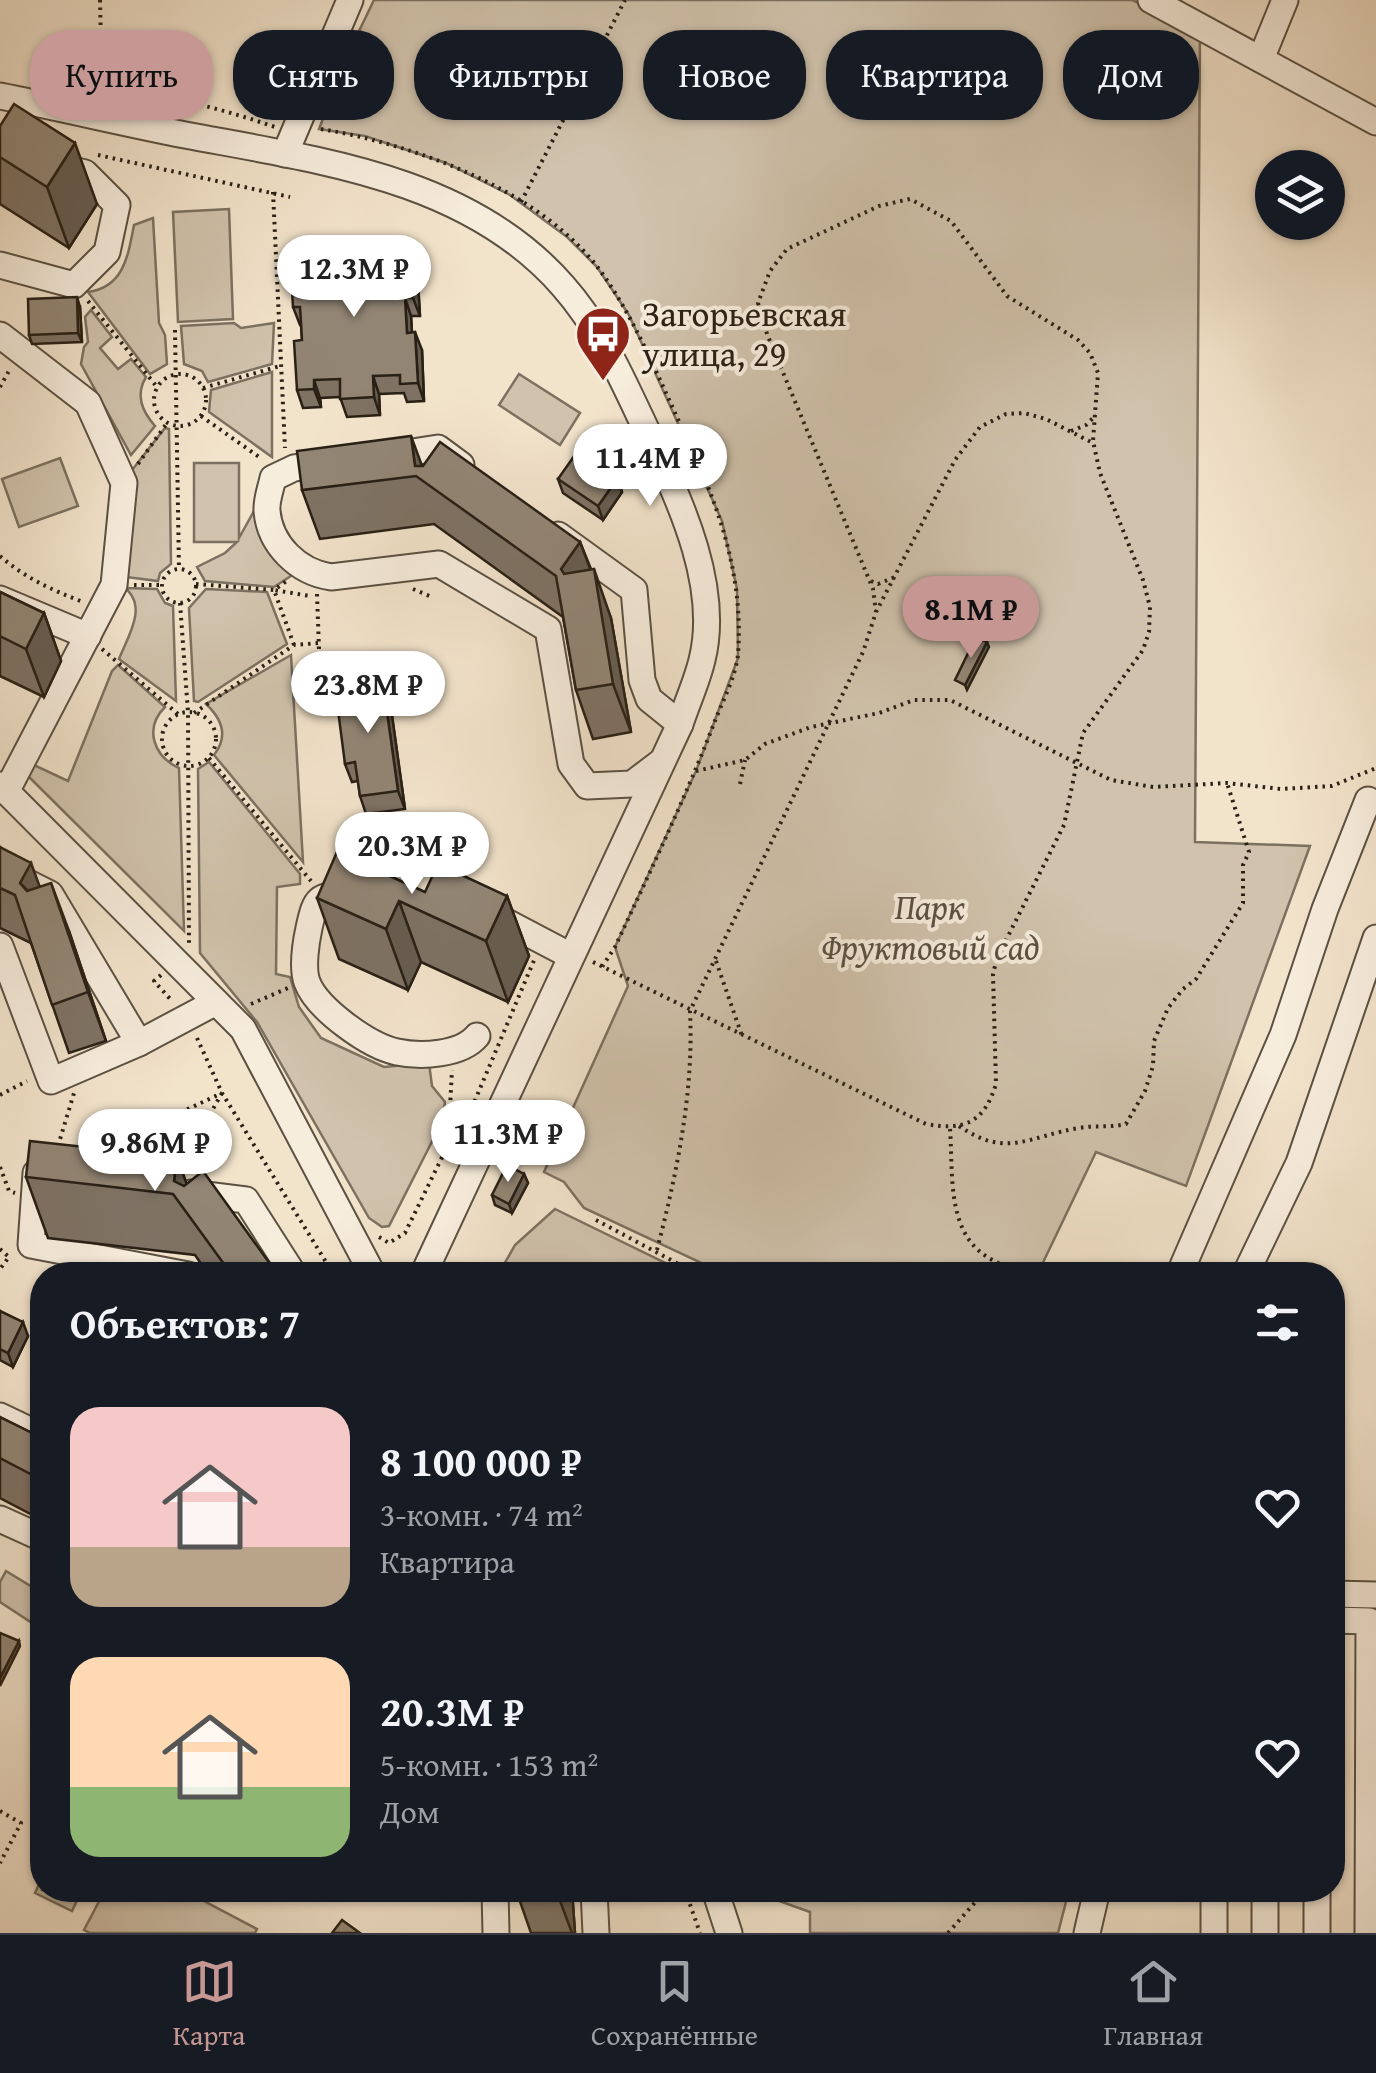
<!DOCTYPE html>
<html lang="ru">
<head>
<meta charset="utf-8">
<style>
  :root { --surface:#171b24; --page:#242831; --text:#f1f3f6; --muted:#9ea1a6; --line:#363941; --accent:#c59692 }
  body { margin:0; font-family:"Gentium Book Plus",serif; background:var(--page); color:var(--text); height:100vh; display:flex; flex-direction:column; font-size:38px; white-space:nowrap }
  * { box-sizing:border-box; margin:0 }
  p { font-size:32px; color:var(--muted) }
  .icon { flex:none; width:55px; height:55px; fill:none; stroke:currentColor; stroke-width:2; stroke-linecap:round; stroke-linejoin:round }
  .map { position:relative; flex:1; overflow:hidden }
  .panel { position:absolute; left:30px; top:1262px; width:1315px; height:640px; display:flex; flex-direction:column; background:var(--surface); border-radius:40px; box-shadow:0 2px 8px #0004 }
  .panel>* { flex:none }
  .banner { position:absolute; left:30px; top:30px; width:1318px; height:90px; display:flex; gap:20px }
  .fabs { position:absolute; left:1255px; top:150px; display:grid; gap:20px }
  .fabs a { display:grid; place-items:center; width:90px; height:90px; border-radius:50%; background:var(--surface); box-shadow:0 2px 8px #0004; font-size:50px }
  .price { position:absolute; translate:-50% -85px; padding:0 22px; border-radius:35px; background:#fff; color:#222; font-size:32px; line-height:65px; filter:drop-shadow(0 2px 5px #0008) }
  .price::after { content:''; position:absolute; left:50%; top:60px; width:30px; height:22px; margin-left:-15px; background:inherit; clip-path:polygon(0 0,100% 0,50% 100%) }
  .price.selected { background:var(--accent); color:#111 }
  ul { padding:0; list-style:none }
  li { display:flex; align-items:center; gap:30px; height:250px; padding:0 40px }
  li span { display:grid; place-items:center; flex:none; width:280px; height:200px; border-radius:30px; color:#555 }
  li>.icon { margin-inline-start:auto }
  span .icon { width:120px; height:120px; fill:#fffc; stroke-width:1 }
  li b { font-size:42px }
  h2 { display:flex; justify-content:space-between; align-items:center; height:120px; padding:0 40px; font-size:42px }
  .pill { padding:0 35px; border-radius:40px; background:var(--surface); box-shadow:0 2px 8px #0004; font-size:35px; line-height:90px }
  .pill.selected { background:var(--accent); color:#111 }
  .tabs { display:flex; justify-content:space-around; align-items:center; height:140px; border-top:2px solid var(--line); background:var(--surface); font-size:28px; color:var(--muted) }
  .tabs a { display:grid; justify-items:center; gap:5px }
  .tabs .selected { color:var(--accent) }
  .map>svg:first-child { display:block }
</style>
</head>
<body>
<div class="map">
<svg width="1376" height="1933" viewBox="0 0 1376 1933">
  <rect width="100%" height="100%" fill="#f2e3cb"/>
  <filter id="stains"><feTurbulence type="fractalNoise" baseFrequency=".002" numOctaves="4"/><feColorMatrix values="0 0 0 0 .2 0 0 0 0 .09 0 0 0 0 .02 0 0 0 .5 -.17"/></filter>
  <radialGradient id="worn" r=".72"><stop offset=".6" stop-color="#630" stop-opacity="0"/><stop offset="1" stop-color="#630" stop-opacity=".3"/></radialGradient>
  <!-- green -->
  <g fill="#d0c2ac" stroke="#7c7160" stroke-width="2.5">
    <path d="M374,0H1132L1200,29L1195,842L1310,846L1186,1186L1096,1152L1037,1275H727L584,1208L564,1182L544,1172L628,986L615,947L696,771L738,658L737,589L722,521L629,315L597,267L567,237L510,195L446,163L365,136L319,129L348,54Z"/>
    <path d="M229,209L233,319L178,322L173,212Z"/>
    <path d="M153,218L159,323L165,335L167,364L150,374L88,292C124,287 128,256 134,225Z"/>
    <path d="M91,310L112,337L100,348L118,369L131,359L146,377C135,395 142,411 155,426L131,455L81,364L84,347L88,342L85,317Z"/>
    <path d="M234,323L241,328L274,323L272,364L208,382L202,371L184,364L181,326Z"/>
    <path d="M272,372V457L209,412L211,390Z"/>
    <path d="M519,374L580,413L560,445L499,405Z"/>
    <path d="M165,428L169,429L171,564L160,573L158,581L126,577L122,483Z"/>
    <path d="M60,458L78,506L19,527L2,479Z"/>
    <path d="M194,463H239V538L254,511C262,545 266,552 294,574L274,587L205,581L197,567L225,553L237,542H194Z"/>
    <path d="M125,588L157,589L165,603L173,606L176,701L119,659C128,636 148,607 125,588Z"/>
    <path d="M206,589L267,592L287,644L198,702L194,701L189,608Z"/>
    <path d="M291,655L303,862L214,755C229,736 222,719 206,704Z"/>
    <path d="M118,665L165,707C144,728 153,756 179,768L184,931L26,774L32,764L68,781L112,671Z"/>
    <path d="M209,762L300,874V884L277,887L276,974L290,977L299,1007L321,1038L384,1067L429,1063L432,1086L445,1102L443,1120L389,1226L382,1227L369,1218L257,1022L200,953L198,769Z"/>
    <path d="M555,1209L690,1275H498L515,1245Z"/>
    <path d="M6,1571L42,1593V1607L32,1623L0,1602V1582Z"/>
    <path d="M42,1878V1890H82L72,1911L35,1893Z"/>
    <path d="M105,1890H183L257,1929L255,1933H90L84,1930Z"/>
    <path d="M773,1890H1069L1058,1933H810V1912L779,1901Z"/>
  </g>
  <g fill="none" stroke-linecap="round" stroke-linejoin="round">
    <!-- minor casing -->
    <g stroke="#5b5142" stroke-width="29">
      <g id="minor">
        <path d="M1151,0L1376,122"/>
        <path d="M1261,59L1285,0"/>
        <path d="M0,96C62,108 123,123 185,135C318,160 469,178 563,286C603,331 626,388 652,442C682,506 720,588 702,660C697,681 687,703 680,724L423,1275"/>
        <path d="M0,152L85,173L117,205L107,252L74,285L0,265"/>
        <path d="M285,154L350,0"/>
        <path d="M0,335L88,403L124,483L114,585L6,792"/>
        <path d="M387,456L438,448L461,465"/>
        <path d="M332,463L294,468L273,478C271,488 266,501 267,511C270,545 298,572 331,577L439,564L548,629L571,764L587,786L632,784L661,762"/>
        <path d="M558,535L634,590L642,680L649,699L680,724"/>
        <path d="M0,599L88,636"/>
        <path d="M0,785L243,1029L373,1275"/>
        <path d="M0,869L50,894L139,1043"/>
        <path d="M348,894C317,896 316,897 309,928C306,942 302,968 307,982C317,1009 369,1046 397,1052C421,1057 461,1055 477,1036"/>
        <path d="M491,914L571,956"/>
        <path d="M0,946L51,1081L139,1043L216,1002"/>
        <path d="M42,1173H36L31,1245L188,1275"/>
        <path d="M190,1193L246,1200L294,1275"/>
        <path d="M1179,1275L1283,1035L1325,909L1368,800"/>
        <path d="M1245,1275L1299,1163L1376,938"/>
        <path d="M0,1416L42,1436"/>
        <path d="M0,1519L42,1538"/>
        <path d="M1332,1594L1376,1595"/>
        <path d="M1332,1620L1369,1621L1368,1933"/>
        <path d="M495,1890L496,1933"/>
        <path d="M594,1890L596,1933"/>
        <path d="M715,1890L729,1933"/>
        <path d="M1214,1890V1933"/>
        <path d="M1265,1890V1933"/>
        <path d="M1317,1890V1933"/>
        <path d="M1087,1933L1097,1890"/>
      </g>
    </g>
    <!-- path -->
    <g stroke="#292015" stroke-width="4" stroke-dasharray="2.5 5" stroke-linecap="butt">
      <path d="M100,0L102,88C160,93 220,108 275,127"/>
      <path d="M321,129C416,145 538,189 599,269C635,318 657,375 683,430C717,501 744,574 738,654C736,677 721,704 713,726C684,801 649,874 615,947L602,967"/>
      <path d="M98,155L290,197"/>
      <path d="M273,192L285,448"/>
      <path d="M521,202L625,0"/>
      <path d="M88,301L157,387"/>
      <path d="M175,330L179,569"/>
      <circle cx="180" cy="400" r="26"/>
      <path d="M0,387L10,369"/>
      <path d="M203,388L280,366"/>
      <path d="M201,416L262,459"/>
      <path d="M1071,431L1086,425L1096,415"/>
      <path d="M138,464L167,423"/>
      <path d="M0,556C25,578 52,590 83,602"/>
      <circle cx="179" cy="586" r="17"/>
      <path d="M871,581L878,584L895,577"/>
      <path d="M196,584L274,590L288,580"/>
      <path d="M134,585H162"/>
      <path d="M413,589L432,597"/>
      <path d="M317,594L319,649"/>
      <path d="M180,603L188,712L189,943"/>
      <path d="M294,645L274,590L310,596"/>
      <path d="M102,649L178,714"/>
      <circle cx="189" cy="739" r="27"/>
      <path d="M194,713L294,645L319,643"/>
      <path d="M209,758L311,881"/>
      <path d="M696,771L745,760L765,744L811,727L879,713L914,700H950L1111,780L1153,787L1227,783L1281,789L1332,786L1376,768"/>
      <path d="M740,784L745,760"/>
      <path d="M716,961L742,1036"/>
      <path d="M593,962L926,1124C964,1131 984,1123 996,1084L993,974L997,958L1064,825L1083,733L1143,650L1149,632L1150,607L1143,580L1100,473L1093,441L1098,373L1090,353L1078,340L1007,296L951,221L910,199L879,206L787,249L770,271L758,303L767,334L873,589L876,612"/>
      <path d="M161,975L154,981L172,1001"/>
      <path d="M251,1004L288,988"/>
      <path d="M197,1038L222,1093L334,1275"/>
      <path d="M0,1095L27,1081"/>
      <path d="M959,1126C1007,1159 1029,1136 1079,1128C1095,1125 1110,1128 1126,1124L1145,1091L1153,1066L1154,1041L1168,1008L1183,989L1196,979L1243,903V865L1249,852L1227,783"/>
      <path d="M950,1129C953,1167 947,1222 978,1250C989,1260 1006,1266 1019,1275"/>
      <path d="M448,1145L452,1070"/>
      <path d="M58,1146L74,1093"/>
      <path d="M99,1151L222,1093"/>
      <path d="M0,1167L9,1191L15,1193"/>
      <path d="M180,1167L222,1093"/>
      <path d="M596,1220L699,1275"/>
      <path d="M379,1237L389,1243L405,1233L448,1145L468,1117L535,958"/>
      <path d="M0,1249L9,1257L0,1269"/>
      <path d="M657,1250C677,1172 694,1092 690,1011L863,652L876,612L955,460L980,427L1006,414L1024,413L1046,419L1091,442"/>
      <path d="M0,1811L21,1823L0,1863"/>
      <path d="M685,1890L700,1933"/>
      <path d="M948,1933L986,1890"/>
    </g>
    <!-- minor -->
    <use href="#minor" stroke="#f7eddd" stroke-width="25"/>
  </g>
  <!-- wall -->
  <g fill="#7e7264" stroke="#292015" stroke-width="2.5">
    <path d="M0,126L97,204L69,248L0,204Z"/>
    <path d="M366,243L372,259L417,267L420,316H411L412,333L422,350L424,401L407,402L404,393L379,394L380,415L347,417L340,397L320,398L321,407L303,408L297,390L302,340L301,325H300L293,307L307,255L310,262L333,261Z"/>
    <path d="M80,307L82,342L32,344L29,335Z"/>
    <path d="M422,466L580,542L611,618L631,732L593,739L576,690L563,617L434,524L320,539L302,490Z"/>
    <path d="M558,479H617L622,492L603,520L563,493Z"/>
    <path d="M0,592L44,613L61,661L44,697L0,676Z"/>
    <path d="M382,676L389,694L405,809L366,814L360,796L358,781L352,782L345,764L347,709Z"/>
    <path d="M0,847L40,887L69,931L106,1041L69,1053L31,943L0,928Z"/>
    <path d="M425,892L507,896L529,956L508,1002L421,962L408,990L339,959L317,898Z"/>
    <path d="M177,1157L186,1184L278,1275H209L195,1255L48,1238L26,1177Z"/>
    <path d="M524,1174L528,1183L512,1213L495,1205L492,1195Z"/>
    <path d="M0,1311L28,1336L13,1367L0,1360Z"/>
    <path d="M0,1417L42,1438V1520L0,1498Z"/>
    <path d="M516,1890H572L575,1933H531Z"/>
  </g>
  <!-- shaded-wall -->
  <g fill="#665d51" stroke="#292015" stroke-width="2.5">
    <path d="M75,143L97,204L69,248L47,187Z"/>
    <path d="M411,250L417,267L420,316L413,298Z"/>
    <path d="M77,297L80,307L82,342L78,333Z"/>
    <path d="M405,298L411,316L413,351L407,333Z"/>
    <path d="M415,332L422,350L424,401L418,383Z"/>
    <path d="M373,376L379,394L380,415L374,397Z"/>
    <path d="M314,380L320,398L321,407L314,389Z"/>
    <path d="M411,436L429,485L415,466Z"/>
    <path d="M617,479L622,492L603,520L598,506Z"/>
    <path d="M580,542L597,587L594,569L611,618L631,732L613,684L579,618L561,569Z"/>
    <path d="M44,613L61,661L44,697L26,649Z"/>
    <path d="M987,642L989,647L967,690L965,685Z"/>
    <path d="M382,676L389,694L405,809L398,791Z"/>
    <path d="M31,863L49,912L20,883Z"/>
    <path d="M51,883L69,931L106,1041L88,992Z"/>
    <path d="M507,896L529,956L508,1002L486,941Z"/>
    <path d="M399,901L421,962L408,990L386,929Z"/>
    <path d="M177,1157L199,1218L174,1181Z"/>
    <path d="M524,1174L528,1183L512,1213L509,1204Z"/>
    <path d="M23,1322L28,1336L13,1367L8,1353Z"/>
    <path d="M19,1641L20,1646L0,1686V1678Z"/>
    <path d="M556,1890H572L575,1933H572Z"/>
  </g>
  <!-- building -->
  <g fill="#928574" stroke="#292015" stroke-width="2.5">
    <path d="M14,104L75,143L47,187L0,157V126Z"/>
    <path d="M366,243L367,260L393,258V251L411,250L413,298H405L407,333L415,332L418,383L400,384V375L373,376L374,397L340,399V379L314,380V389L297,390L294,341L302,340L300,307H293L290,256L307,255L308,262L333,261L332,245Z"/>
    <path d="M77,297L78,333L29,335L28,299Z"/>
    <path d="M411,436L415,466H423L440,442L580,542L561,569L564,574L594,569L613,684L576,690L556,576L416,476L302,490L297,451Z"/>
    <path d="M577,452L617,479L598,506L558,479Z"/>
    <path d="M0,592L44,613L26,649L0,636Z"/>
    <path d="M976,637L987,642L965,685L955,680Z"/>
    <path d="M382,676L398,791L360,796L355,762L345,764L338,710L347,709L343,681Z"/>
    <path d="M0,847L31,863L20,883L27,891L51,883L88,992L52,1005L15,895L0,888Z"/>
    <path d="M337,852L425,892L438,864L507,896L486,941L399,901L386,929L317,898Z"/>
    <path d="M30,1141L177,1157L174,1181L184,1186L203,1171L278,1275H232L173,1194L26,1177Z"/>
    <path d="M507,1165L524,1174L509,1204L492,1195Z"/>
    <path d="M0,1311L23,1322L8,1353L0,1349Z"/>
    <path d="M0,1417L42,1438V1480L0,1458Z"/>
    <path d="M0,1633L19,1641L0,1678Z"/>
    <path d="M342,1920L360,1933H332Z"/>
  </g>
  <!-- icons -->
  <defs>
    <g id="bus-pin" transform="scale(2.875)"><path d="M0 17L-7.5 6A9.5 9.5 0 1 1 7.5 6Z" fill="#8f2418" stroke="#f7eddd"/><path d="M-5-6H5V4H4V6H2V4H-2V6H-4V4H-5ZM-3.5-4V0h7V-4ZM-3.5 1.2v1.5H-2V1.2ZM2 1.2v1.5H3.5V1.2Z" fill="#fff"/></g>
  </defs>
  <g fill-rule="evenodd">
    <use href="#bus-pin" x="603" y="334"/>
  </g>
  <g text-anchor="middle" stroke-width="8" stroke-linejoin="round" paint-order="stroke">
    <!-- poi labels -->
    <g font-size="35" fill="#292015" stroke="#f7eddd" text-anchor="start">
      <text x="642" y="326">Загорьевская<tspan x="642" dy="40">улица, 29</tspan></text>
    </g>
    <!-- park labels -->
    <g font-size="35" font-style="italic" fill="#5b5142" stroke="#f7eddd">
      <text x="930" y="919">Парк<tspan x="930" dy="40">Фруктовый сад</tspan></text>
    </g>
  </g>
  <rect width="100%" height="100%" filter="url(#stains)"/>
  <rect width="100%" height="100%" fill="url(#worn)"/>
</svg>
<div class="fabs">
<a><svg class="icon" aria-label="layers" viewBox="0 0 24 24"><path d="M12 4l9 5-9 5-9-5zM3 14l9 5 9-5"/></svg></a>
</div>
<b class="price" style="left:354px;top:320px">12.3M ₽</b>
<b class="price" style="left:650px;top:509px">11.4M ₽</b>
<b class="price selected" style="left:971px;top:661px">8.1M ₽</b>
<b class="price" style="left:368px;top:736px">23.8M ₽</b>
<b class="price" style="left:412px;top:897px">20.3M ₽</b>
<b class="price" style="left:508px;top:1185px">11.3M ₽</b>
<b class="price" style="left:155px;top:1194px">9.86M ₽</b>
<div class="banner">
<a class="pill selected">Купить</a>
<a class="pill">Снять</a>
<a class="pill">Фильтры</a>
<a class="pill">Новое</a>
<a class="pill">Квартира</a>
<a class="pill">Дом</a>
</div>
<section class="panel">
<h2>Объектов: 7<svg class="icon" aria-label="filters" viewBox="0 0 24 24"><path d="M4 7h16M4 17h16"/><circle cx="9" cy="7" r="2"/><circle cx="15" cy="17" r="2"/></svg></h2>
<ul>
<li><span style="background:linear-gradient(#f6c9c9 70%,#b9a48a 0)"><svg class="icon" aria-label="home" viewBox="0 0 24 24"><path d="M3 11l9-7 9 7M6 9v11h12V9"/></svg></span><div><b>8 100 000 ₽</b><p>3-комн. · 74 m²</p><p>Квартира</p></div><svg class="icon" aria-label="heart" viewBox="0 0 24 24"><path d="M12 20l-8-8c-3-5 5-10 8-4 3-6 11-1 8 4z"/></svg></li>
<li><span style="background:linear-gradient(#ffd9b3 65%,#8fb573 0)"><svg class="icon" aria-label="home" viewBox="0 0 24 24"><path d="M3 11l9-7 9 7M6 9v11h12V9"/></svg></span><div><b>20.3M ₽</b><p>5-комн. · 153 m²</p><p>Дом</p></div><svg class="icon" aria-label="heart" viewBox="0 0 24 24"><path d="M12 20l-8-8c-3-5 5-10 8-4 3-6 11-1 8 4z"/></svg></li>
</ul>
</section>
</div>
<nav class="tabs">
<a class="selected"><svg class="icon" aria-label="map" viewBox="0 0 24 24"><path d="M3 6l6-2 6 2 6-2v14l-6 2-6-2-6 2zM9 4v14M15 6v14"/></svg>Карта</a>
<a><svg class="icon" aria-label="saved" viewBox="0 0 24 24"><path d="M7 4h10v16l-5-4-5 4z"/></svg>Сохранённые</a>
<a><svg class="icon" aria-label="home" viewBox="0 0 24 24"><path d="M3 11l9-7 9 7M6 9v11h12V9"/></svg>Главная</a>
</nav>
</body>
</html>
